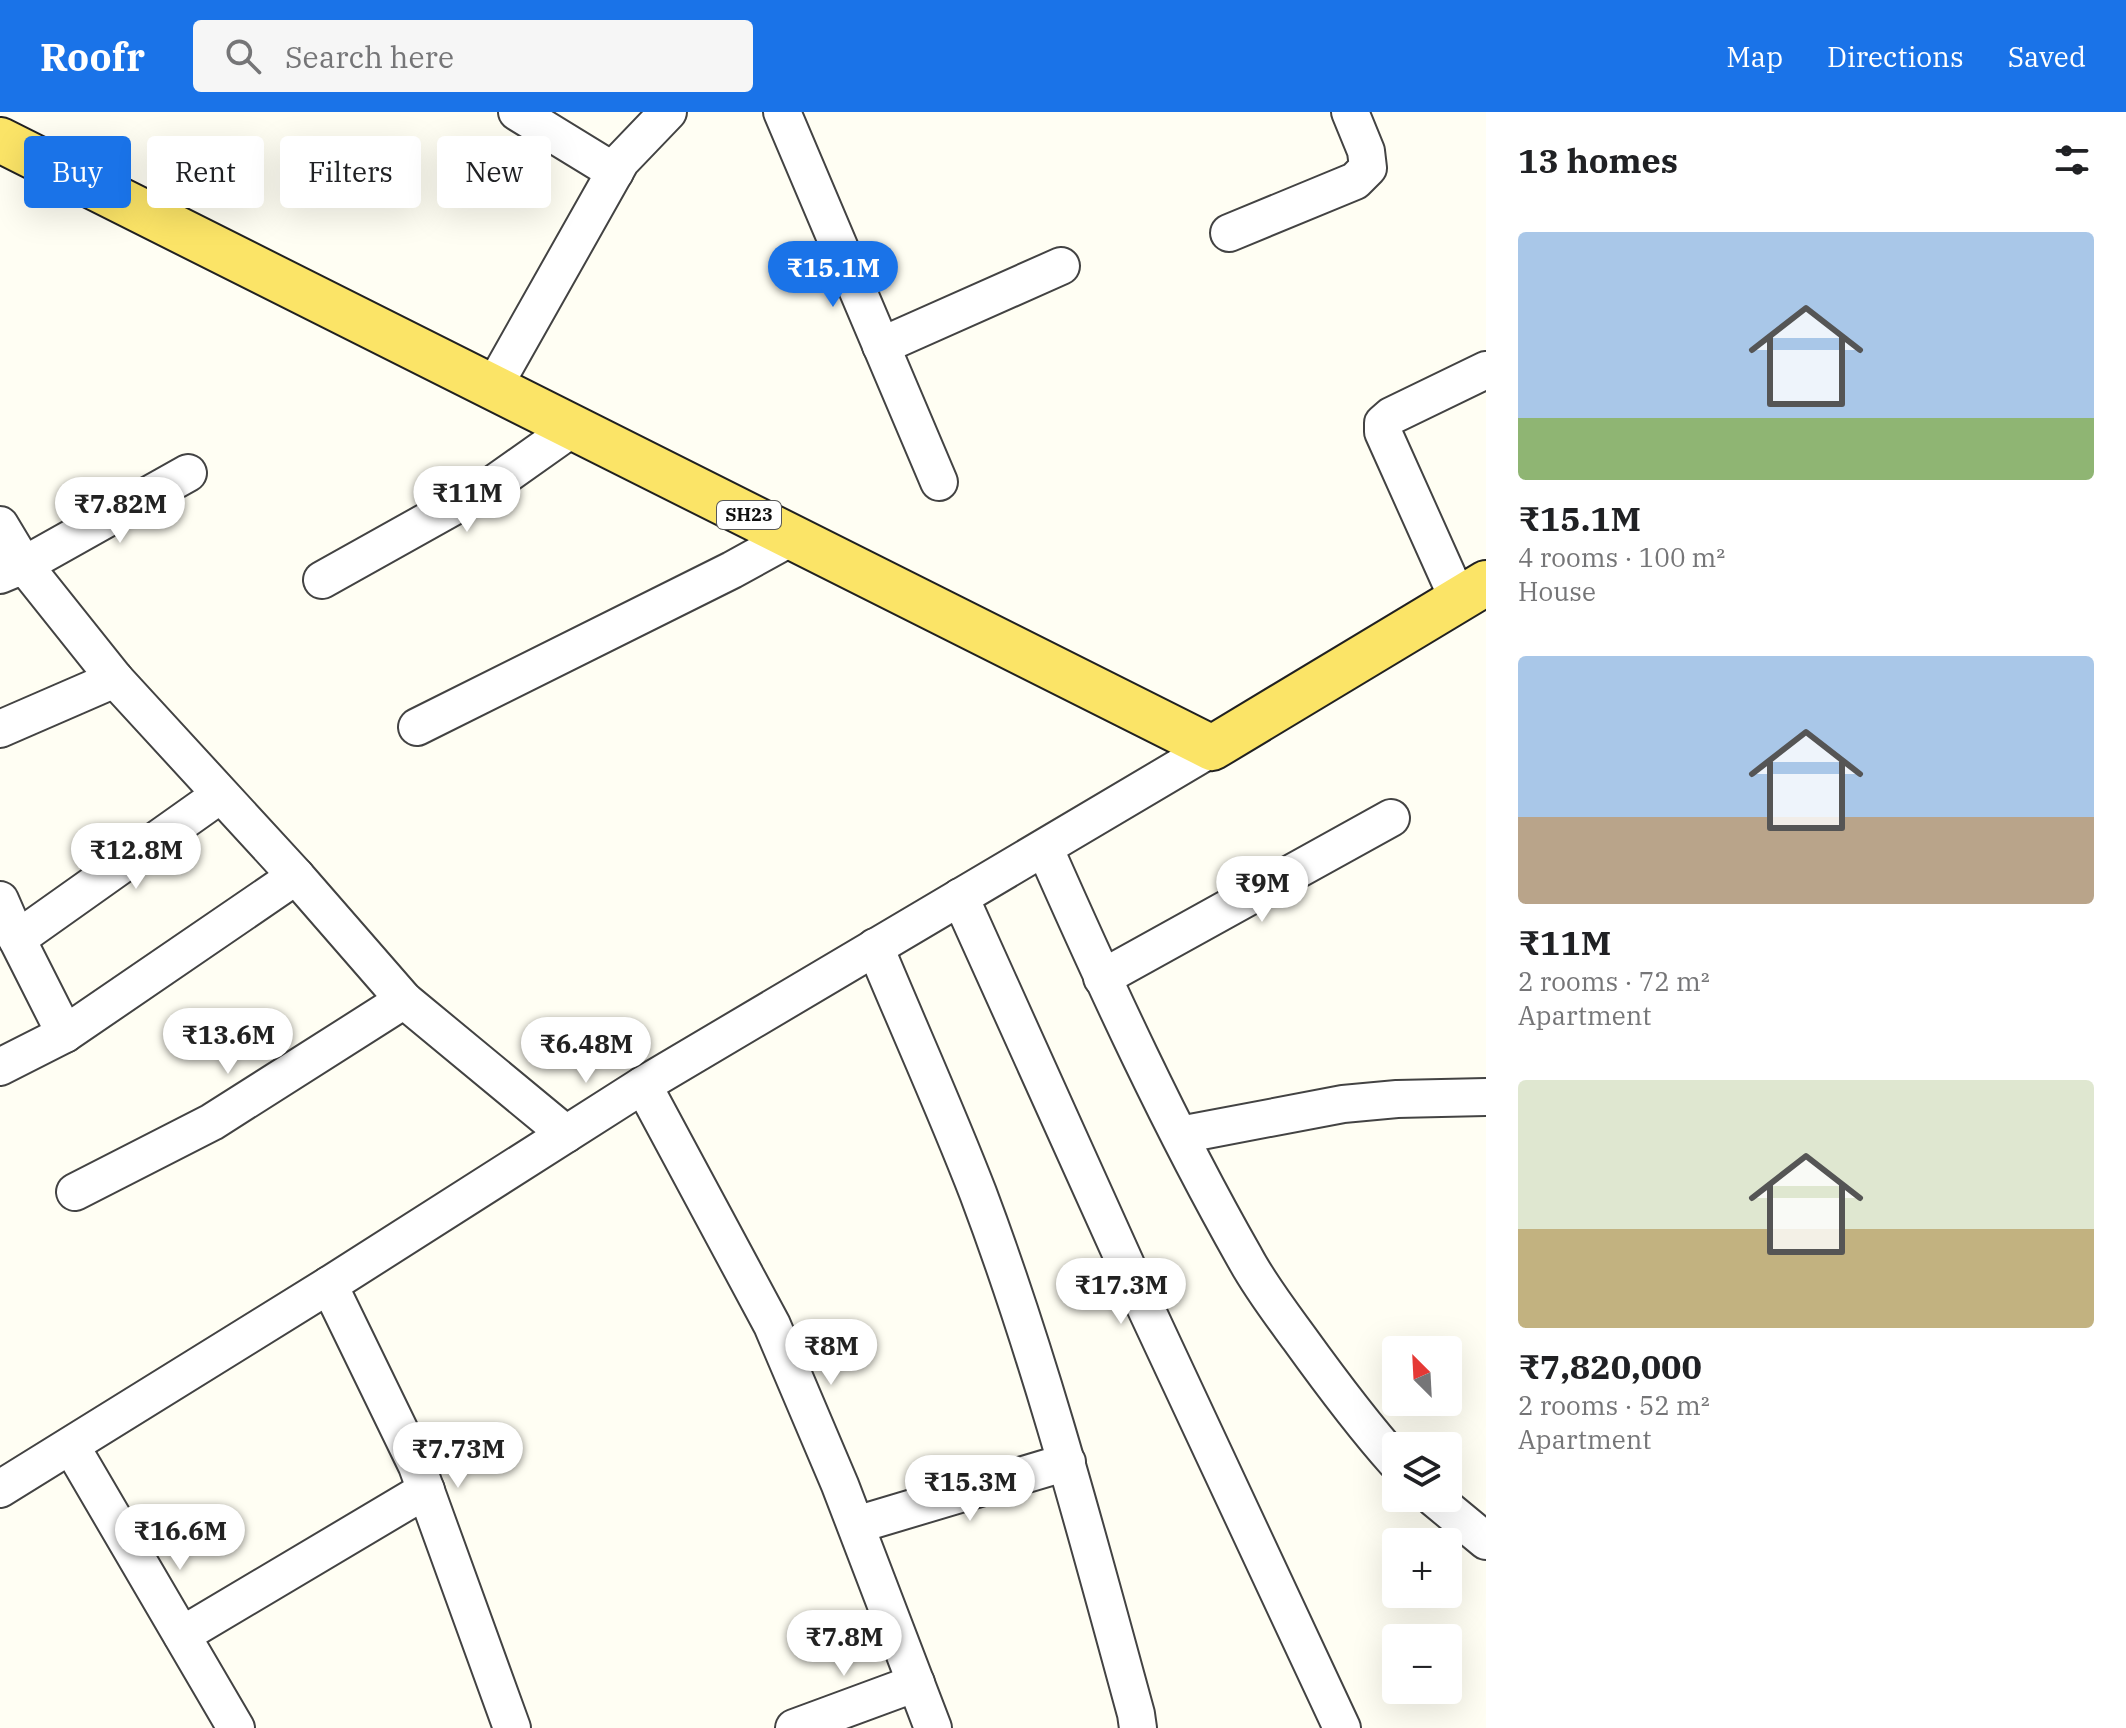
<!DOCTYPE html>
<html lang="en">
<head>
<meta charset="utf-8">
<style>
  :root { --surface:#fff; --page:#f6f6f6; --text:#202124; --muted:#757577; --accent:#1a73e8 }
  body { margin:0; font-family:"IBM Plex Serif",serif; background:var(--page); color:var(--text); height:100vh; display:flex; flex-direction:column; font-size:30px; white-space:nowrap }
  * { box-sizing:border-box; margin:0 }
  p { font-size:26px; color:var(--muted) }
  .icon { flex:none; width:44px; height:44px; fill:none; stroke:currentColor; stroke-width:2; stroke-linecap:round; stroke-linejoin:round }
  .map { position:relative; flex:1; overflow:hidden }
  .side { display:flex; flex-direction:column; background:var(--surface); width:640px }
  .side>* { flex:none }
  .hud { position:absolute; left:24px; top:24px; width:760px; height:72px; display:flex; gap:16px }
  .needle { width:52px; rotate:336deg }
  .buttons { position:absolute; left:1382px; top:1224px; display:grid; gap:16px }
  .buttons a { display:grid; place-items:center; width:80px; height:80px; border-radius:8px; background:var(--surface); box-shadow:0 8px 32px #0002; font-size:40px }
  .price { position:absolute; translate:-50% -68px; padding:0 18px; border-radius:28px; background:#fff; color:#222; font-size:26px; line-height:52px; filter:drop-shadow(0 2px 4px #0008) }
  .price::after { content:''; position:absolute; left:50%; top:48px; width:24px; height:18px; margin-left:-12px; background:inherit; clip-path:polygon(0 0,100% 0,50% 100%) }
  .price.current { background:var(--accent); color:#fff }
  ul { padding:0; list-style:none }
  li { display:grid; align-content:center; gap:16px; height:424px; padding:0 32px }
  li span { display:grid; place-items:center; height:248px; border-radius:8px; color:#555 }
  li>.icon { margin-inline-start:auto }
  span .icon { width:144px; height:144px; fill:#fffc; stroke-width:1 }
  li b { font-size:34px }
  h2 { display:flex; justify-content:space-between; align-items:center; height:96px; padding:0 32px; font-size:34px }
  .tag { padding:0 28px; border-radius:8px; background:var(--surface); box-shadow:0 8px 32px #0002; font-size:28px; line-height:72px }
  .tag.current { background:var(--accent); color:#fff }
  header { display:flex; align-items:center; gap:48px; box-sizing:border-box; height:112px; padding:0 40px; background:var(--accent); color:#fff }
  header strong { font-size:38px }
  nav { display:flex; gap:44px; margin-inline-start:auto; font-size:28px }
  .search { width:560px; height:72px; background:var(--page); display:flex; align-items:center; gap:20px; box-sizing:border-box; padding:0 28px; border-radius:8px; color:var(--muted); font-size:30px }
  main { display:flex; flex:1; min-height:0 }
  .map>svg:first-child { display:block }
</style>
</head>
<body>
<header>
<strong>Roofr</strong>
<div class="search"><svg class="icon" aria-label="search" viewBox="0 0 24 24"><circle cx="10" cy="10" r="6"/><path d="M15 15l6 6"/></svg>Search here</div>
<nav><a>Map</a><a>Directions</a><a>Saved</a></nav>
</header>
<main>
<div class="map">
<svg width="1486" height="1616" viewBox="0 0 1486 1616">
  <rect width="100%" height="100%" fill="#fffef3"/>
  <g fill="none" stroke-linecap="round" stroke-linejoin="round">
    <!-- minor casing -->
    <g stroke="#434343" stroke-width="40">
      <g id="minor">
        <path d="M517,0L615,60"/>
        <path d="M782,0L939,370"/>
        <path d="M1229,121L1355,69L1368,56L1366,39L1350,0"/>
        <path d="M881,234L1061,154"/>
        <path d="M494,274L621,49L668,0"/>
        <path d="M0,413L24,453L188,361"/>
        <path d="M0,463L24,453L115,567L296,764L404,888L566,1022"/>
        <path d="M322,468L492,373L574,315"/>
        <path d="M1458,487L1383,320V311L1391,304L1486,258"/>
        <path d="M417,615L732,458L792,425"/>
        <path d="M0,617L115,567"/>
        <path d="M1045,737C1106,875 1170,1014 1245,1146C1260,1174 1280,1200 1299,1226C1330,1269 1361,1311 1396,1350"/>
        <path d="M960,785L1141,1186L1342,1616"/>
        <path d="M0,788L17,827L65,922"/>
        <path d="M17,827L220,683"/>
        <path d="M875,835C909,917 946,998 978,1081C1042,1251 1088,1427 1136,1602L1138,1616"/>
        <path d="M1102,866L1391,706"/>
        <path d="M0,955L65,922L296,764"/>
        <path d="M643,973L772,1213L840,1373L933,1616"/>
        <path d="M1180,1023L1343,992L1397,987L1486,985"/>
        <path d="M75,1080L212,1010L404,888"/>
        <path d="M329,1173L417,1354L512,1616"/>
        <path d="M71,1334L236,1616"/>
        <path d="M0,1377L329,1173L643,973L1212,636"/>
        <path d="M1434,1386L1486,1429"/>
        <path d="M856,1413L1067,1350"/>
        <path d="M182,1523L426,1378"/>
        <path d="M794,1616L916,1571"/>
      </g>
    </g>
    <!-- major casing -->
    <g stroke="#212121" stroke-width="48">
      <path id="major" d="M0,28L1212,636L1486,471"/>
    </g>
    <!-- minor -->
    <use href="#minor" stroke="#fff" stroke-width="36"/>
    <!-- major -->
    <use href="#major" stroke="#fbe467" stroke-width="44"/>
  </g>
  <g text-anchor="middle" stroke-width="8" stroke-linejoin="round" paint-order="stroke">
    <!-- shield labels -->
    <rect fill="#fff" stroke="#585858" stroke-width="2" x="717" y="389" width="64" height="28" rx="6"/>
    <g font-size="18" font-weight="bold" fill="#101010">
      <text x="749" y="409">SH23</text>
    </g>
  </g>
</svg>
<div class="buttons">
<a><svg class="needle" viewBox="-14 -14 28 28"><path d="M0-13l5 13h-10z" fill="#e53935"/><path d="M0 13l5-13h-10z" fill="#757577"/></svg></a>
<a><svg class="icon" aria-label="layers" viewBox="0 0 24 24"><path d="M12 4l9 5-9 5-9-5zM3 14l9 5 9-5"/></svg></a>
<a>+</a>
<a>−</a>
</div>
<b class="price current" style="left:833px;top:197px">₹15.1M</b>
<b class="price" style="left:467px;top:422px">₹11M</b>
<b class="price" style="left:120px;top:433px">₹7.82M</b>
<b class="price" style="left:136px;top:779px">₹12.8M</b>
<b class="price" style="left:1262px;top:812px">₹9M</b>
<b class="price" style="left:228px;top:964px">₹13.6M</b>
<b class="price" style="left:586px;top:973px">₹6.48M</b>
<b class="price" style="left:1121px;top:1214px">₹17.3M</b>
<b class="price" style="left:831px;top:1275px">₹8M</b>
<b class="price" style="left:458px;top:1378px">₹7.73M</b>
<b class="price" style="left:970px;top:1411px">₹15.3M</b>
<b class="price" style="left:180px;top:1460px">₹16.6M</b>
<b class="price" style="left:844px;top:1566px">₹7.8M</b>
<div class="hud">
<a class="tag current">Buy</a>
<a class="tag">Rent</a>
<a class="tag">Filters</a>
<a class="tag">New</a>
</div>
</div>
<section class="side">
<h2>13 homes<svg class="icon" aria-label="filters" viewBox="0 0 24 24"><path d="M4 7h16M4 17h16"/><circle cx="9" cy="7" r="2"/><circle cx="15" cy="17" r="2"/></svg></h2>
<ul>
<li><span style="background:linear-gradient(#a9c7e8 75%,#8fb573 0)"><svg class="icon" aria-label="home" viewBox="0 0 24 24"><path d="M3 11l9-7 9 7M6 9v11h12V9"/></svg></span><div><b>₹15.1M</b><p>4 rooms · 100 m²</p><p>House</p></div></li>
<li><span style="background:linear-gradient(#a9c7e8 65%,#b9a48a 0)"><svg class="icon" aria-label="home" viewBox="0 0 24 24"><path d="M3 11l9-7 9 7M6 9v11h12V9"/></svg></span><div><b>₹11M</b><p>2 rooms · 72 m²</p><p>Apartment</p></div></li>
<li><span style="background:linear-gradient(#dfe7d0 60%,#c2b280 0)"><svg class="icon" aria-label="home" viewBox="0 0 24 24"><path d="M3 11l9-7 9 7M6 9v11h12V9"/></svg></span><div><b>₹7,820,000</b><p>2 rooms · 52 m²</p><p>Apartment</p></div></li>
</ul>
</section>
</main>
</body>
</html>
